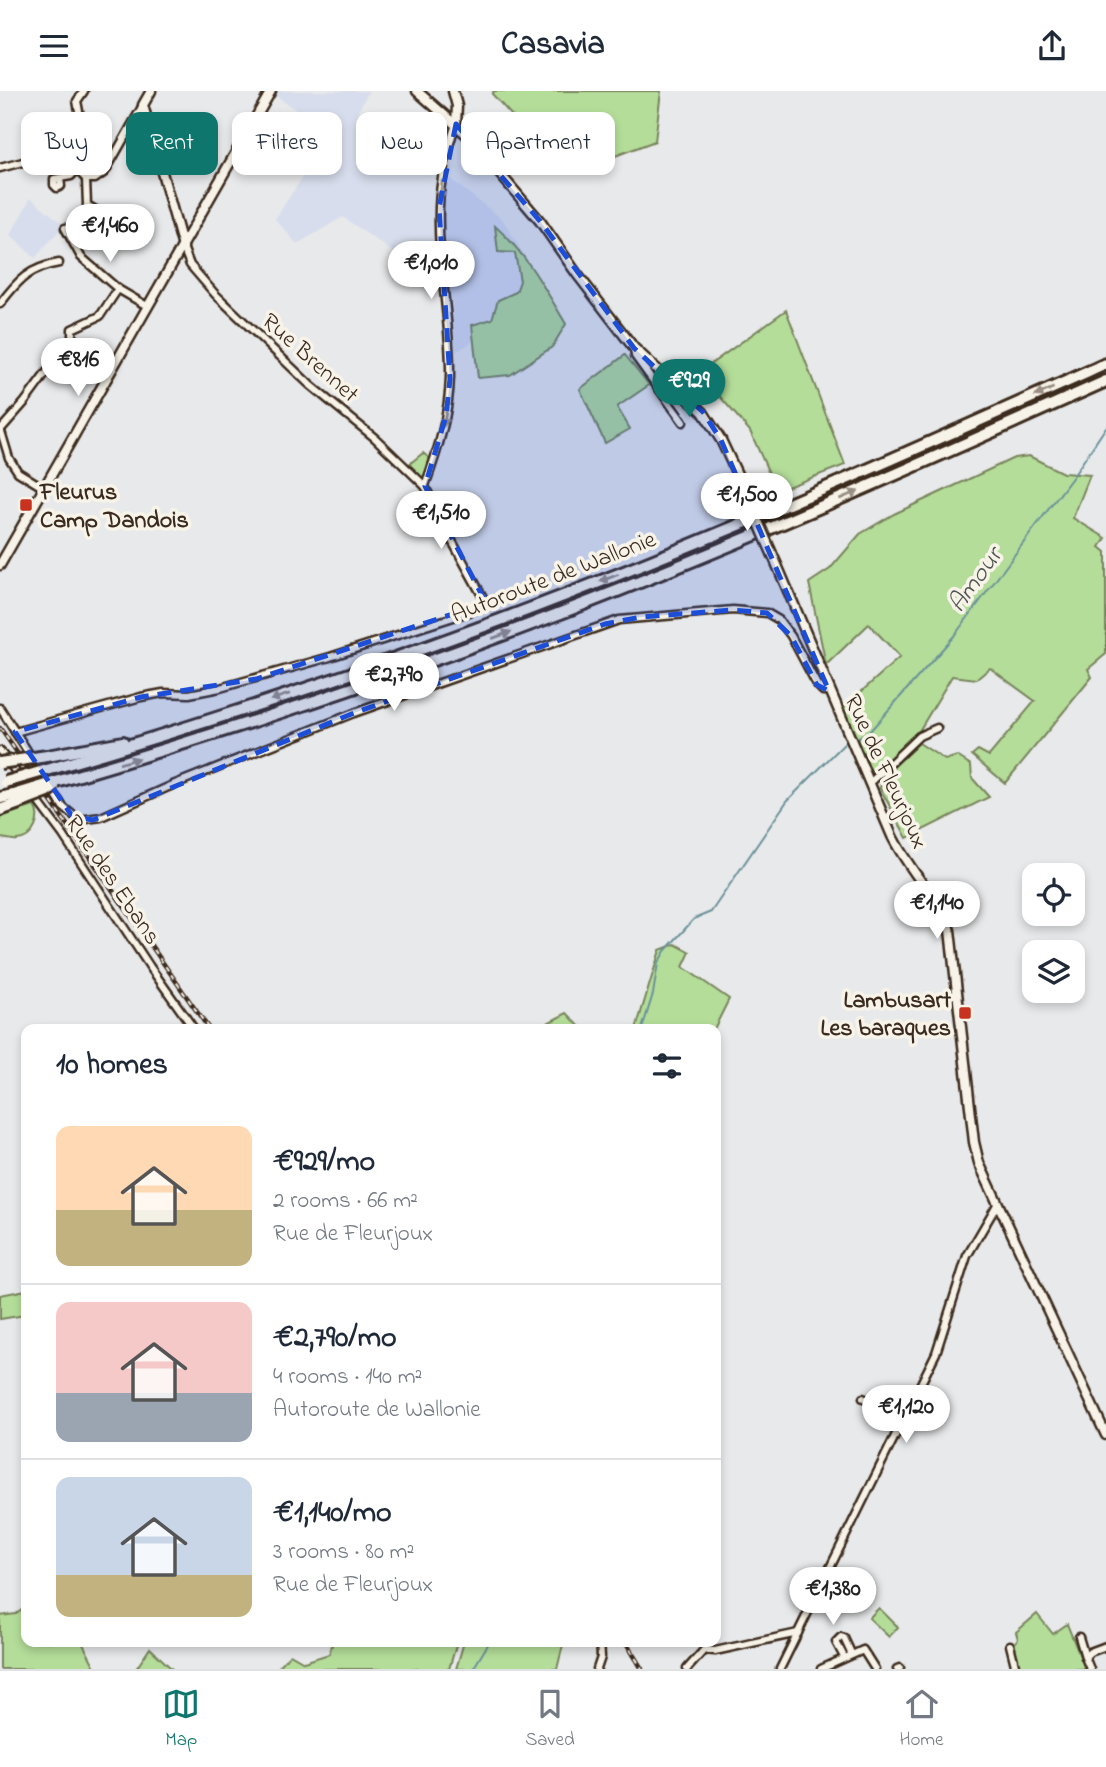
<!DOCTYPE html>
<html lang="en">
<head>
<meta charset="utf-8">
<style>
  :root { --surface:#fff; --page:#f6f6f7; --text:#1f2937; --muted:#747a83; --line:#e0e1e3; --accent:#0f766e }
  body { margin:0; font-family:"Indie Flower",sans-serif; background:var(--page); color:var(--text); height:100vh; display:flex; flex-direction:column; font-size:26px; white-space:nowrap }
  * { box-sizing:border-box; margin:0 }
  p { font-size:23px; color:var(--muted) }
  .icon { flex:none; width:38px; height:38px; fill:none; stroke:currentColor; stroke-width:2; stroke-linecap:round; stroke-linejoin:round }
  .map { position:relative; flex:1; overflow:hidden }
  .drawer { position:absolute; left:21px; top:933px; width:700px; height:623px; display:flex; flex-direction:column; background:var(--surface); border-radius:14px; box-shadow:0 4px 10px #0003 }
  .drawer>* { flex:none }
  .hud { position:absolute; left:21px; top:21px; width:700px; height:63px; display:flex; gap:14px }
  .buttons { position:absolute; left:1022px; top:772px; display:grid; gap:14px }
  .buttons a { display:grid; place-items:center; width:63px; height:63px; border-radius:14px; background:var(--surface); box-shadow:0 4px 10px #0003; font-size:35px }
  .price { position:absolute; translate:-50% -60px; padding:0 16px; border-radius:24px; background:#fff; color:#222; font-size:23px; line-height:46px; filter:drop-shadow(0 2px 4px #0008) }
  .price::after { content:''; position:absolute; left:50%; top:42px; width:21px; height:16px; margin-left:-10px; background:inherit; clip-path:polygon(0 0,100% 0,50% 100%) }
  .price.active { background:var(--accent); color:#fff }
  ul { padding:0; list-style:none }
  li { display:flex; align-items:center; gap:21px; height:175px; padding:0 35px }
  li+li { border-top:2px solid var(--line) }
  li span { display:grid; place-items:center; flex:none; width:196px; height:140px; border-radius:14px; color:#555 }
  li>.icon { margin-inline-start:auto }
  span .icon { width:84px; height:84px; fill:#fffc; stroke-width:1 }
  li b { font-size:30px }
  h2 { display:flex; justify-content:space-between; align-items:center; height:84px; padding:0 35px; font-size:30px }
  .chip { padding:0 24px; border-radius:14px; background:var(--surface); box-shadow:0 4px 10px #0003; font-size:24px; line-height:63px }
  .chip.active { background:var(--accent); color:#fff }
  header { display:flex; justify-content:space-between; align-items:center; height:91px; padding:0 35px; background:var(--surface); font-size:32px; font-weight:700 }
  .menu { display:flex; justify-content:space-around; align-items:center; height:98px; border-top:2px solid var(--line); background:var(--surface); font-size:19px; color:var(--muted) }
  .menu a { display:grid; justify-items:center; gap:4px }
  .menu .active { color:var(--accent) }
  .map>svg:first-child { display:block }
</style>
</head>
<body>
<header><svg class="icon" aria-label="menu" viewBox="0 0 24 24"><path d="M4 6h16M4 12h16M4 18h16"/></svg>Casavia<svg class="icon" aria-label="share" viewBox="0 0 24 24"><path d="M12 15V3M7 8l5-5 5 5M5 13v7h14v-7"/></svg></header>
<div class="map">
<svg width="1106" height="1578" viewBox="0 0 1106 1578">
  <rect width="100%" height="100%" fill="#e8e9ea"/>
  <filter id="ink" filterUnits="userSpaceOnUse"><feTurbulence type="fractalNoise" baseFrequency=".0143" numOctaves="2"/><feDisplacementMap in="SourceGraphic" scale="14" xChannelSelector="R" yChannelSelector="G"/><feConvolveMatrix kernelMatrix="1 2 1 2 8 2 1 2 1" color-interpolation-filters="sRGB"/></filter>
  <g filter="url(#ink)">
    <!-- built -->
    <g fill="#d7ddec">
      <path d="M279,0H369L357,22L435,76L503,129L526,167L524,205L495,236L456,261L452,209L436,191L343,126L297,153L275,128L331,43L276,5Z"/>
      <path d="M31,107L64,134L35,167L10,144Z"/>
    </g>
    <!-- green -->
    <g fill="#b4dd99" stroke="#78845c" stroke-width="2">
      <path d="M494,0H661L655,50L607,68L580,40L568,51L562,44L544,60L492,3Z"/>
      <path d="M495,135C526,162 545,198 566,233L552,256L510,284L478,287L472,234L492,228L498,209L516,201L520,190L515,162L498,161Z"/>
      <path d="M786,219L845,374L777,400L750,340L716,301L702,297L693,286Z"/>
      <path d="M625,264L649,294L617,316L630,338L605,352L580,298Z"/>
      <path d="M423,362L433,370L424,389L408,374Z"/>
      <path d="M1029,365L1063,382L1090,384L1073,427L1106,447L1100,456L1106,461V563L1088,578L1092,586L1005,692L972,664L978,659L989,665L1035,610L990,577L977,588L952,585L919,640L872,683L843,617L900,566L869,533L826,574L809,492L830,478L860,443L894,423L1014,367Z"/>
      <path d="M919,652L945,669L957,665L971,674L972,687L989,706L907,747L880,697L882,687Z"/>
      <path d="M34,715C42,727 34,748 17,749C12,750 5,747 0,747V726Z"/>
      <path d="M675,853L690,861L683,876L729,908L714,938H636L660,859Z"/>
      <path d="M567,922L582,938H536Z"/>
      <path d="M26,1199V1224L0,1228V1204Z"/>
      <path d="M26,1516V1550L82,1551L96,1578H0V1525L16,1523Z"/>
      <path d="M879,1517L898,1536L889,1546L869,1527Z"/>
      <path d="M1037,1523L1053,1543L1067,1533L1085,1578H1020L1013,1555L1018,1548L1016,1541Z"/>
      <path d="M333,1551V1550L457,1551L449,1578H277L290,1563L304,1571L329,1563Z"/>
      <path d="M559,1551L563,1554L557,1578H456L464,1551Z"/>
      <path d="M150,1557L172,1578H136Z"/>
    </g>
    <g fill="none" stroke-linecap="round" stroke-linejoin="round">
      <!-- stream -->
      <g stroke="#6b929a" stroke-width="2">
        <path d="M857,648L870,640L954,545L1074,384L1106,336"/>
        <path d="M642,938L653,903L658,872L665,860L694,828L711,821L787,710L845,652"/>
        <path d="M473,1578L490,1550"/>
      </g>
      <!-- street casing -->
      <g stroke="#3b2a1e" stroke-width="11">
        <g id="street">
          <path d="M72,61L77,79L86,88H95L105,81L143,14"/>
          <path d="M0,77L38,67L72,61L81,30L77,10L84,0"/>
          <path d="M60,88L61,95L57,97L54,94V88L71,85L77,79"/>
          <path d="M86,88L87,114L90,122L98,125L101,122L87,114"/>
          <path d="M65,137L81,166L118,198L147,215"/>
          <path d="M0,213C18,189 29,177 59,172"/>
          <path d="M634,257L635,265L683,331"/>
          <path d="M0,337L9,367L18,381L44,397"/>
          <path d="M2,337L24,312L72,247V238L100,225L118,198"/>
          <path d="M425,395C438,359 449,324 450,286C451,229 437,173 439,116C440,88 447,59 456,33"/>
          <path d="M0,617L63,716L79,729L101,726L175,693L354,622L619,529L733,519L767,522L779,529L791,545L817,594L823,600H829"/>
          <path d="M15,641L141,606L163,602L189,603L220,597L330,566L472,520L485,510L446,439L425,395L375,347L310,294L215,203L190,174L183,156"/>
          <path d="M0,660L63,744L150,876L194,938"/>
          <path d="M870,692L919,645L937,637"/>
          <path d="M863,1307L906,1324"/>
          <path d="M1079,1546L1085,1566"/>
          <path d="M1010,1554L1016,1578"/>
          <path d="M844,1566L836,1551L841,1546L844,1547L851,1562"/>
          <path d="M597,1578L601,1566L600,1550"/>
          <path d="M687,1578L704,1559L715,1560L798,1542"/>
          <path d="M780,1578L936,1262L967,1165L998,1112"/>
          <path d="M821,1578L863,1559L875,1578"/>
          <path d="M897,1578L900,1577"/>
          <path d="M1090,1578L1085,1566L1090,1561L1106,1555"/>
        </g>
      </g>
      <!-- secondary casing -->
      <g stroke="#3b2a1e" stroke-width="13">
        <g id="secondary">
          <path d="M151,0L143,14L183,156"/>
          <path d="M417,0L466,43L540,130L577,183L634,257L703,321L721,349L744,398"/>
          <path d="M453,0L457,15L456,33"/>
          <path d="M0,474L271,0"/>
          <path d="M777,474L892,745C908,778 935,804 950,839L974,1051L979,1072L1106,1344"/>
        </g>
      </g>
      <!-- highway casing -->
      <g stroke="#3b2a1e" stroke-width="16">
        <g id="highway">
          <path d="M47,665L123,651"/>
          <path d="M54,677C216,629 375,577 532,517C727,443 916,358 1106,273"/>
          <path d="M63,689C223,642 381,590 537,531C730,458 918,374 1106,290"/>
          <path d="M0,707L14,704"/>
          <path d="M0,719L19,712"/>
        </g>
      </g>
      <!-- street -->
      <use href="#street" stroke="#f7f3e8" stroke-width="6"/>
      <!-- secondary -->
      <use href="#secondary" stroke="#f7f3e8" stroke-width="8"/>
      <!-- highway -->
      <use href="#highway" stroke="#f7f3e8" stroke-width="10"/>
      <!-- rail casing -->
      <g stroke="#3b2a1e" stroke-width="4.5">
        <g id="rail">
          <path d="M0,637L209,938"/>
          <path d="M625,1550L642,1578"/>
        </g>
      </g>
      <!-- rail -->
      <use href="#rail" stroke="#f7f3e8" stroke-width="2" stroke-dasharray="5" stroke-linecap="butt"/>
      <!-- secondary-bridge casing -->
      <g stroke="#3b2a1e" stroke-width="13" stroke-linecap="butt">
        <path id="secondary-bridge" d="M744,398L777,474"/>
      </g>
      <!-- highway-bridge casing -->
      <g stroke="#3b2a1e" stroke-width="16" stroke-linecap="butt">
        <g id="highway-bridge">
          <path d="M0,672L47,665"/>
          <path d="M6,691L54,677"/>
          <path d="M14,704L63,689"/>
          <path d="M19,712L48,701L54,696"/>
        </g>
      </g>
      <!-- secondary-bridge -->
      <use href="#secondary-bridge" stroke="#f7f3e8" stroke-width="8"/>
      <!-- highway-bridge -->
      <use href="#highway-bridge" stroke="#f7f3e8" stroke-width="10"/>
    </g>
    <!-- one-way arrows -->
    <defs><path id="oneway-solid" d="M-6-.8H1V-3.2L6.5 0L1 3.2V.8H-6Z" transform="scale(1.75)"/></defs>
    <g fill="#998e83">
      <use href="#oneway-solid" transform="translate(441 99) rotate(97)"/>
      <use href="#oneway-solid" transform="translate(1044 301) rotate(156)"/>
      <use href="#oneway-solid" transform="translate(445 326) rotate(100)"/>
      <use href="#oneway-solid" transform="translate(849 404) rotate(-23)"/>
      <use href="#oneway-solid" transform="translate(609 487) rotate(159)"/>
      <use href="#oneway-solid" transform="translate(502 544) rotate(-20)"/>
      <use href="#oneway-solid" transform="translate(280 606) rotate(162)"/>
      <use href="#oneway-solid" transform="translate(129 670) rotate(-16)"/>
    </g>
  </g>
  <!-- marked area -->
  <path fill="#1d4ed8" fill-opacity="0.2" stroke="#1d4ed8" stroke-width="5" stroke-dasharray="14 9" stroke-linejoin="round" d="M456,33L540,130L634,257L703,321L721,349L829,600L817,594L791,545L767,522L733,519L641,526L605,533L354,622L93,729L72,725L15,641L141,606L256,588L486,512L425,395L446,325L450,288L439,117Z"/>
  <!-- markers -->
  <g fill="#c8321e" stroke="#f7f3e8" stroke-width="2.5">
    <rect x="19" y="407" width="14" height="14" rx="3.5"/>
    <rect x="958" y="915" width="14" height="14" rx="3.5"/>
  </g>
  <g text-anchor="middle" stroke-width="7" stroke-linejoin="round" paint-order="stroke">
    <!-- street labels -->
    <g font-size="24" fill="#3b2a1e" stroke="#f7f3e8">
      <text transform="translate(311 266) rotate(42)" y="8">Rue Brennet</text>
      <text transform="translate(553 485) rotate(-21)" y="8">Autoroute de Wallonie</text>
      <text transform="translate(887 680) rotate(65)" y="8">Rue de Fleurjoux</text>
      <text transform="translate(114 788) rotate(56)" y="8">Rue des Ebans</text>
    </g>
    <!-- poi labels -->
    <g font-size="24" font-weight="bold" fill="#3b2a1e" stroke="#f7f3e8" text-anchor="start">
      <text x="40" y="408">Fleurus<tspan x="40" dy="28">Camp Dandois</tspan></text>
      <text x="951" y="916" text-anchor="end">Lambusart<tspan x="951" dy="28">Les baraques</tspan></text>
    </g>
    <!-- water labels -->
    <g font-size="26" font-style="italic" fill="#4f5552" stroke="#f7f3e8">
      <text transform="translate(974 488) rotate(-54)" y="9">Amour</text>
    </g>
  </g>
</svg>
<div class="buttons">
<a><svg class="icon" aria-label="locate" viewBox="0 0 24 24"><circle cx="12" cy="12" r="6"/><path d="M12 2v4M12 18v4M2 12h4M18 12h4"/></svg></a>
<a><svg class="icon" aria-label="layers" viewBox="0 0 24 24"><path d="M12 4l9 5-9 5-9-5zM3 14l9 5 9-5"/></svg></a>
</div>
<b class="price" style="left:110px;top:173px">€1,460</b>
<b class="price" style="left:431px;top:210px">€1,010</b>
<b class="price" style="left:78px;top:307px">€816</b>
<b class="price active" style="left:689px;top:328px">€929</b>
<b class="price" style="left:747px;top:442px">€1,500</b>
<b class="price" style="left:441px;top:460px">€1,510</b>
<b class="price" style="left:394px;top:622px">€2,790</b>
<b class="price" style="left:937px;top:850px">€1,140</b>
<b class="price" style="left:906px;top:1354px">€1,120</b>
<b class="price" style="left:833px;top:1536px">€1,380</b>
<div class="hud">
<a class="chip">Buy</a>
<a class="chip active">Rent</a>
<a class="chip">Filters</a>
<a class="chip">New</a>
<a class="chip">Apartment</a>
</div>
<section class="drawer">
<h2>10 homes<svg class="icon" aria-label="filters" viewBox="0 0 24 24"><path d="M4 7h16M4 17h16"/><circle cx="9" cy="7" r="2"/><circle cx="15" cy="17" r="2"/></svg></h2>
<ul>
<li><span style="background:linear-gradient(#ffd9b3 60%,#c2b280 0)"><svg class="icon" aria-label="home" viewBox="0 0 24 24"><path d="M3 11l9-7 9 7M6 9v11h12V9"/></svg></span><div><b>€929/mo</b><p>2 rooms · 66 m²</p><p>Rue de Fleurjoux</p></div></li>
<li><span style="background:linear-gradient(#f6c9c9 65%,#9aa5b1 0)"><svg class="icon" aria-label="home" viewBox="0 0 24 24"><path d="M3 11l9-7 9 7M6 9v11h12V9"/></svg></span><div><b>€2,790/mo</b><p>4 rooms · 140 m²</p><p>Autoroute de Wallonie</p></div></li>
<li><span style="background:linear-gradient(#c9d6e8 70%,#c2b280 0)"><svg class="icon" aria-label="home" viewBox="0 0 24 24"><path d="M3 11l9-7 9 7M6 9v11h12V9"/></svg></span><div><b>€1,140/mo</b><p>3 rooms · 80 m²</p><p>Rue de Fleurjoux</p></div></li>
</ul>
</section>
</div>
<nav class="menu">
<a class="active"><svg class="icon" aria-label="map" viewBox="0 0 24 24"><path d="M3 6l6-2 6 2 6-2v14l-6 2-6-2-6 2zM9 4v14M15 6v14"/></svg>Map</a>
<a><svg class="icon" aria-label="saved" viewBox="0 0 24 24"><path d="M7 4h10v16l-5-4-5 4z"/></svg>Saved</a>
<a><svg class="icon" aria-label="home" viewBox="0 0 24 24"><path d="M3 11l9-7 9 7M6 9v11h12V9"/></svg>Home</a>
</nav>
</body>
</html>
